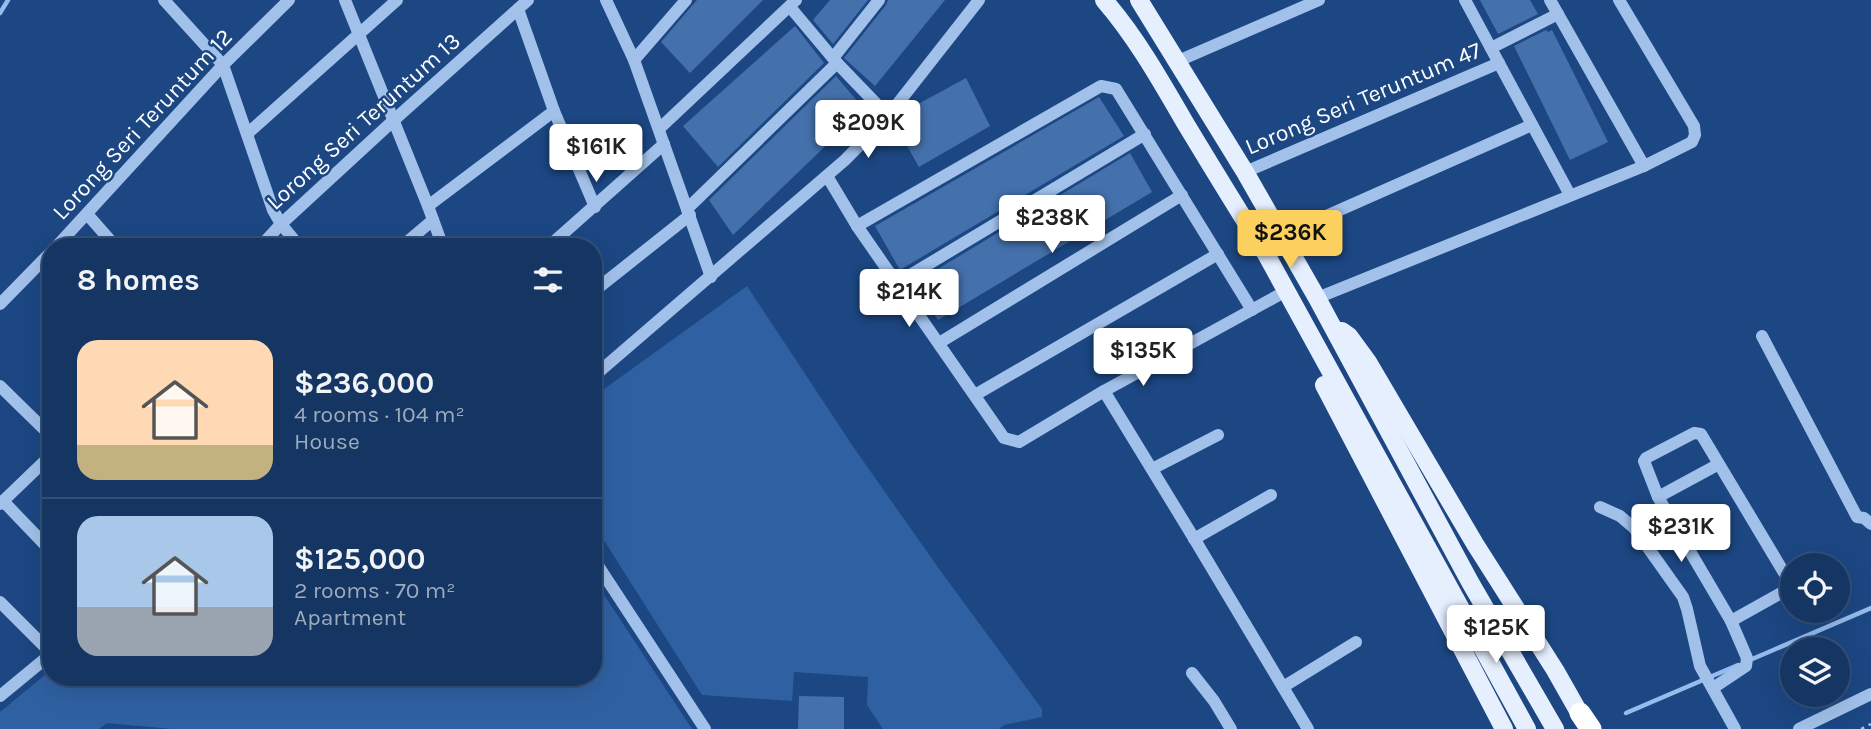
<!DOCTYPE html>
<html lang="en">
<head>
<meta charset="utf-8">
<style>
  :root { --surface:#153562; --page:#1e3d68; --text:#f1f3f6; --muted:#9dabbe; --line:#345077; --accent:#fbd05f }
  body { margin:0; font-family:Karla,sans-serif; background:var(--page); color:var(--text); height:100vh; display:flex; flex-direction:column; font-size:26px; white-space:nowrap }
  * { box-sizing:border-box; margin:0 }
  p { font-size:23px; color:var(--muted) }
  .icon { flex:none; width:38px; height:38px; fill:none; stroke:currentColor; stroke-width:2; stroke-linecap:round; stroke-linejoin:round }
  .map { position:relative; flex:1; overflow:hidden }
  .side { position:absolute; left:42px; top:238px; width:560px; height:448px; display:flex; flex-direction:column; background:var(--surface); border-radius:28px; box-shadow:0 7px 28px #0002,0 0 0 2px var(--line) }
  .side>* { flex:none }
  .fabs { position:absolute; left:1780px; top:553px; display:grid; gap:14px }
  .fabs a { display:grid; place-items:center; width:70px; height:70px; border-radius:50%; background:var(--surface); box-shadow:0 7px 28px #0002,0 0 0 2px var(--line); font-size:35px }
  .price { position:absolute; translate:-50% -60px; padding:0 16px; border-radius:7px; background:#fff; color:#222; font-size:23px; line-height:46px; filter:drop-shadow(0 2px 4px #0008) }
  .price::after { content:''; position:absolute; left:50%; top:42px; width:21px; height:16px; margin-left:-10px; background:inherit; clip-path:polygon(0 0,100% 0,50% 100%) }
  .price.selected { background:var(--accent); color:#111 }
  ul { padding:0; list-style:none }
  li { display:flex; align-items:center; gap:21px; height:175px; padding:0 35px }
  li+li { border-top:2px solid var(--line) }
  li span { display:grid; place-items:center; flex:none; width:196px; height:140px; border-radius:21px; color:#555 }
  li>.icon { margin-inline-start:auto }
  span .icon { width:84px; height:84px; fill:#fffc; stroke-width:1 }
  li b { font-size:30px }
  h2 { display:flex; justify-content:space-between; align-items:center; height:84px; padding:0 35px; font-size:30px }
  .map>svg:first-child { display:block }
</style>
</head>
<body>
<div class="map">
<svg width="1871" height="729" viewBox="0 0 1871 729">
  <rect width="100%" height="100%" fill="#1c4783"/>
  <!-- green -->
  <g fill="#2f61a2">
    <path d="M747,286L854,448L942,573L1042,709V717L1004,725L999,729H883L867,705L868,677L794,672L792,701L702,695L593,523V397Z"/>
    <path d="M593,578L692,729H172L107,723L99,729H0V712L51,670V677H593Z"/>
  </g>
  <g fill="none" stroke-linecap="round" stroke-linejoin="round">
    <!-- stream -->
    <g stroke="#95bcec" stroke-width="4.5">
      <path d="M0,13L8,0"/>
      <path d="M1750,660L1871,608"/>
      <path d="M1626,713L1738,665"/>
    </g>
  </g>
  <!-- building -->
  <g fill="#4471ac">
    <path d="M697,0H763L690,73L661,42Z"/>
    <path d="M830,0H868L833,44L813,20Z"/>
    <path d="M888,0H945L875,86L844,58L886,5Z"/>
    <path d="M1480,0H1530L1538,14L1498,34Z"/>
    <path d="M795,26L824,63L718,167L683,126Z"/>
    <path d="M1546,30L1548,32L1552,30L1608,142L1570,160L1514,46Z"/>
    <path d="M836,76L864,109L733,235L709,200Z"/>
    <path d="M966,78L990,126L919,167L894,123L900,114Z"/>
    <path d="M1099,97L1124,136L900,270L875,226Z"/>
    <path d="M1130,153L1152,192L938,320L913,284Z"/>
    <path d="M799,696L844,697V729H798Z"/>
  </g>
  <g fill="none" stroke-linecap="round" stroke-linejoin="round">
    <!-- path -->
    <path stroke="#a2c1ea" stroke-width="2.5" stroke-dasharray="3.5 5" stroke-linecap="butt" d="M1861,729L1871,724"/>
    <!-- minor -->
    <g stroke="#a2c1ea" stroke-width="12">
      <path d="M164,0L223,65L273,210L281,224L300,247"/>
      <path d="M345,0L428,206L443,247"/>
      <path d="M606,0L634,60L711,277"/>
      <path d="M1465,0L1570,195"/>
      <path d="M1550,0L1644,166"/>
      <path d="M790,7L837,63L888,116"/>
      <path d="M518,9L554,111L595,207"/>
      <path d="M1491,48L1558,14"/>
      <path d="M833,58L879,0"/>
      <path d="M634,60L686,0"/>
      <path d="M1178,61L1319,0"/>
      <path d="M659,129L796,0"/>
      <path d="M247,134L397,0"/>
      <path d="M1245,172L1499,63"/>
      <path d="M827,176L857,226L1004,438L1019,442L1104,391L1277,296"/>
      <path d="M428,206L554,111"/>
      <path d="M687,209L837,63"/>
      <path d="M87,214L116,247"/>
      <path d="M857,226L1101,86L1116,89L1252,310"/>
      <path d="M1281,236L1532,125"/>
      <path d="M56,247L223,65L289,0"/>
      <path d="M260,247L281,224L394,120L528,0"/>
      <path d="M401,247L433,220"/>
      <path d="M548,247L664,144"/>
      <path d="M897,283L1145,134"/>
      <path d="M593,292L690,215"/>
      <path d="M1317,298L1644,166L1692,142L1695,135L1694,126L1619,0"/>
      <path d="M0,304L51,252"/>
      <path d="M1762,336L1857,517L1864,518L1871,524"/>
      <path d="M939,343L1182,195"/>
      <path d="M593,377L845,160L888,116L979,0"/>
      <path d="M0,386L51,436"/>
      <path d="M1104,391L1195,540L1308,729"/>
      <path d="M975,395L1218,254"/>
      <path d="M1719,464L1658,497L1644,461L1646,458L1694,433L1701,434L1786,576V584L1783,592L1731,621"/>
      <path d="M1152,469L1218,435"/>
      <path d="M1658,497L1731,621L1747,658L1746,666L1713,688"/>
      <path d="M3,501L51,551"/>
      <path d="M0,504L51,455"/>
      <path d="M1600,507L1620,516L1634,528L1683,597L1687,609L1700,666L1735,729"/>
      <path d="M1194,539L1271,495"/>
      <path d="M593,558L705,729"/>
      <path d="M0,602L51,653"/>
      <path d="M1192,673L1214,701L1231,729"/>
      <path d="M1283,687L1356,642"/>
      <path d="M0,696L51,654"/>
      <path d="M1799,729L1871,694"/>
    </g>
    <!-- major -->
    <g stroke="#e6effe" stroke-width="18">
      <path d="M1104,0C1137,38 1162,83 1187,126C1213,169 1239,212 1266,254L1527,729"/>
      <path d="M1139,0L1245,172L1317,298L1470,582L1555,729"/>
      <path d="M1342,331L1349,336L1368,362L1475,544L1555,670L1585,723"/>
      <path d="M1324,385L1504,729"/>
    </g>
    <!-- highway -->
    <path stroke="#fff" stroke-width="21" d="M1580,713L1591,729"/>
  </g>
  <g text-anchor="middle" stroke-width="5" stroke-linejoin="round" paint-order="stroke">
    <!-- street labels -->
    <g font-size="23" fill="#fff" stroke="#1c4783">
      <text transform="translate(1363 98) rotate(-23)" y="8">Lorong Seri Teruntum 47</text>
      <text transform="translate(363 121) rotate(-42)" y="8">Lorong Seri Teruntum 13</text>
      <text transform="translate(142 124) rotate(-47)" y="8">Lorong Seri Teruntum 12</text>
    </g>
  </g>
</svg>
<div class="fabs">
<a><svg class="icon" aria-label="locate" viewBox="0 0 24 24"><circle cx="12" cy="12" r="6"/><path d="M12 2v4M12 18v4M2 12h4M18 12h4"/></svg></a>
<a><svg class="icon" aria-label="layers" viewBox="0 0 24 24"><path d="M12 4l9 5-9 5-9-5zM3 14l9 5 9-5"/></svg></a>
</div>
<b class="price" style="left:868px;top:160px">$209K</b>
<b class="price" style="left:596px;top:184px">$161K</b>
<b class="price" style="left:1052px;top:255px">$238K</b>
<b class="price selected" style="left:1290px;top:270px">$236K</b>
<b class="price" style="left:909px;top:329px">$214K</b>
<b class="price" style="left:1143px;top:388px">$135K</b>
<b class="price" style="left:1681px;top:564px">$231K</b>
<b class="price" style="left:1496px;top:665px">$125K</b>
<section class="side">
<h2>8 homes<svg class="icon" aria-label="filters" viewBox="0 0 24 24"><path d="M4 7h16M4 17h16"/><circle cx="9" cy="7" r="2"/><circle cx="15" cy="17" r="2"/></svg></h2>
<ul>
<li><span style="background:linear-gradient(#ffd9b3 75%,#c2b280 0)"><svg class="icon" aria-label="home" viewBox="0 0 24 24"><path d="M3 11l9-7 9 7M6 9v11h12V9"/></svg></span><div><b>$236,000</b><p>4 rooms · 104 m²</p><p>House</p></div></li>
<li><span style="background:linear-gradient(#a9c7e8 65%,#9aa5b1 0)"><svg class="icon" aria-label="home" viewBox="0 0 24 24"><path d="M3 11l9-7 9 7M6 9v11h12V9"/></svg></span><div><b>$125,000</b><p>2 rooms · 70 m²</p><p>Apartment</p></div></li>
</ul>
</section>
</div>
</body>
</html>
